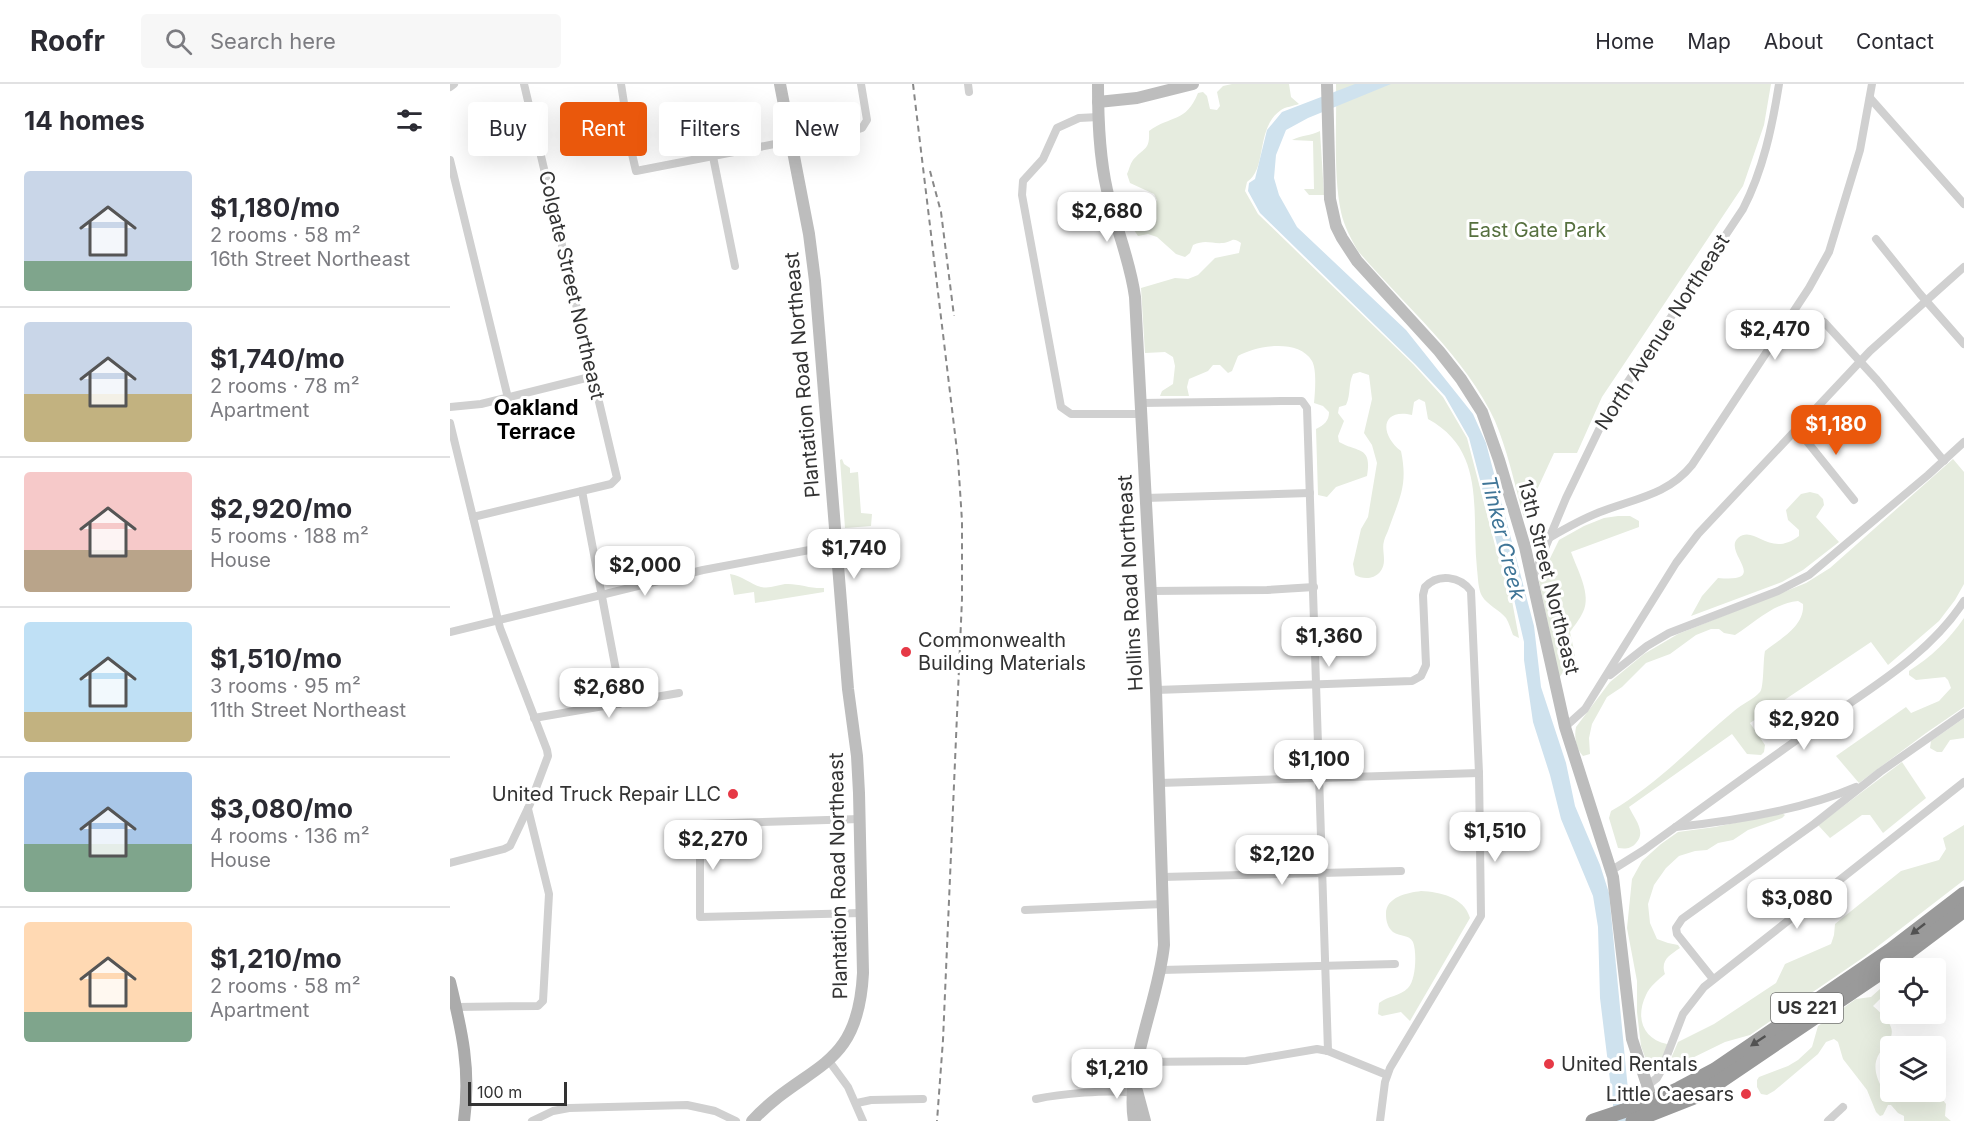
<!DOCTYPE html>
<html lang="en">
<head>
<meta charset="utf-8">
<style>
  :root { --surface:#fff; --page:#f7f7f7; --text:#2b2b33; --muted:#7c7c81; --line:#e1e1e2; --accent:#ea580c }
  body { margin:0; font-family:Inter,sans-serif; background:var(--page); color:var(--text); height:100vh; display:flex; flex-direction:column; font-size:22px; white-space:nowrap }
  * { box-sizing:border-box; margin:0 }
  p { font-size:20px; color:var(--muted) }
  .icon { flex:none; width:33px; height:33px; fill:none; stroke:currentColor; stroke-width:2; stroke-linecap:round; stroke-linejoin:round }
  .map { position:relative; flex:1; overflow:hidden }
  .details { display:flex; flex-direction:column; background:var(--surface); width:450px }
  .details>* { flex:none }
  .guide { position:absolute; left:18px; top:18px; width:570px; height:54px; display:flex; gap:12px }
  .buttons { position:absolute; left:1430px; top:874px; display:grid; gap:12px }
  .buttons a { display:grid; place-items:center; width:66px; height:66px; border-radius:6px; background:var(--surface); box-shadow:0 6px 24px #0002; font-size:30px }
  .scale { position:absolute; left:18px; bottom:15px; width:99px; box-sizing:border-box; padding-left:6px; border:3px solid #333; border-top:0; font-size:16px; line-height:21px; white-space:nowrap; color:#333; -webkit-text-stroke:4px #fff; paint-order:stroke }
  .price { position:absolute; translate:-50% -51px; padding:0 14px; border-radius:12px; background:#fff; color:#222; font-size:20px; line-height:39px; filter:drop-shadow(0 2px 3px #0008) }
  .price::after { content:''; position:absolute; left:50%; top:36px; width:18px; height:14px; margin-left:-9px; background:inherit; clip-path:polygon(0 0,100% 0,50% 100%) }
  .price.on { background:var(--accent); color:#fff }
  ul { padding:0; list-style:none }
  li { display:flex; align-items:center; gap:18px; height:150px; padding:0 24px }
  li+li { border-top:2px solid var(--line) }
  li span { display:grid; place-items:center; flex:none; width:168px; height:120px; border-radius:6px; color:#555 }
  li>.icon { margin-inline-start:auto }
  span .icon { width:72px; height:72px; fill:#fffc; stroke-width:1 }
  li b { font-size:26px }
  h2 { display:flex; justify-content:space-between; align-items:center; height:72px; padding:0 24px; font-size:26px }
  .chip { padding:0 21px; border-radius:6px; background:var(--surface); box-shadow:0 6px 24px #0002; font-size:21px; line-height:54px }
  .chip.on { background:var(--accent); color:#fff }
  header { display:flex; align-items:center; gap:36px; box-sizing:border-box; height:84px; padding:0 30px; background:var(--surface); border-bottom:2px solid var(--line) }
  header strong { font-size:28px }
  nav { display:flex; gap:33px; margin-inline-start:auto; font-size:21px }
  .search { width:420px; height:54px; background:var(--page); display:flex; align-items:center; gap:15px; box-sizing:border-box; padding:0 21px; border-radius:6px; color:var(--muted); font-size:22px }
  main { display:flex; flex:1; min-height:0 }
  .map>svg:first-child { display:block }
</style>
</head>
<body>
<header>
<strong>Roofr</strong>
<div class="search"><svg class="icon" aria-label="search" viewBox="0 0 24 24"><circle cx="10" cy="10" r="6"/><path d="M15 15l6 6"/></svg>Search here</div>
<nav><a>Home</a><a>Map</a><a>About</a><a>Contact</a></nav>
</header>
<main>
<section class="details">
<h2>14 homes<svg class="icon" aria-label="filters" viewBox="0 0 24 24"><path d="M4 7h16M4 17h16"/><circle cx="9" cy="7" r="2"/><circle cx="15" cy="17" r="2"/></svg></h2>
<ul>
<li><span style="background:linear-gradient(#c9d6e8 75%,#7fa58c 0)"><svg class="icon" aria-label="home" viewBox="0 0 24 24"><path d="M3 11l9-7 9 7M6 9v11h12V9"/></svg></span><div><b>$1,180/mo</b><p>2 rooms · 58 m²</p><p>16th Street Northeast</p></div></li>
<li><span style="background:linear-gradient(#c9d6e8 60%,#c2b280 0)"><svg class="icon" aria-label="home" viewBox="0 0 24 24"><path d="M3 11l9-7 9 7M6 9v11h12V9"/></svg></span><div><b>$1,740/mo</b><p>2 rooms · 78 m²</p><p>Apartment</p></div></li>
<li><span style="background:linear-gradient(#f6c9c9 65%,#b9a48a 0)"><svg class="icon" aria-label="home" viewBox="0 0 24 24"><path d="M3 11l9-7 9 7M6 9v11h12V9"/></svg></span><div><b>$2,920/mo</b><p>5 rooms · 188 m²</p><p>House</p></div></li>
<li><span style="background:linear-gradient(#bfe0f5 75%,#c2b280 0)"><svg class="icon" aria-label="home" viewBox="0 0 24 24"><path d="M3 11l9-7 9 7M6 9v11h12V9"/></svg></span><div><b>$1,510/mo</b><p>3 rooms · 95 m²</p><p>11th Street Northeast</p></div></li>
<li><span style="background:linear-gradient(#a9c7e8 60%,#7fa58c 0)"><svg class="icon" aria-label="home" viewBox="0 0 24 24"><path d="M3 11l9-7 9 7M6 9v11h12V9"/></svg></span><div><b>$3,080/mo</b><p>4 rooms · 136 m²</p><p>House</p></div></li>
<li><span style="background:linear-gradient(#ffd9b3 75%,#7fa58c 0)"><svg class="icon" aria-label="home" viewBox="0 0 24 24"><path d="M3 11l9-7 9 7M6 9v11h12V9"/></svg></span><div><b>$1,210/mo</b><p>2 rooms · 58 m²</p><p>Apartment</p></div></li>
</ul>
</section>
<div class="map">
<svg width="1514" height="1037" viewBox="0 0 1514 1037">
  <rect width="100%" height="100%" fill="#fff"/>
  <!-- green -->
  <g fill="#e6ecdf">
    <path d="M782,0H839L841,13L849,20C844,22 835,23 831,26C805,44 818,84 797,98L795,107L808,130L963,280L993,313L1017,354L1047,469L1059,501L1069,554L1063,551C1061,546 1059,539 1056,534C1050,526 1037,521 1032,512C1028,505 1028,493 1027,485C1021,429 1037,367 978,335L975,318L969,315L964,318L962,331C931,324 929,350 951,367C958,401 950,413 939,444C938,448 935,452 934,457C931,467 938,478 930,488C923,496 912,495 905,491L903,480L911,445L918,433L927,379L922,361L914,349L922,315L919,291L910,288L903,290C898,301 901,310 896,321L889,323L888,329L894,337L888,352L889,358C909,369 922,362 917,392L886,403L877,413L868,411L866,345C874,341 879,337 879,328L873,322L864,319C865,308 867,286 862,277C848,254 806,262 788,272L782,287L778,289L770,281H763L758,287L739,295L737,303L739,312H710L712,307L723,300L725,282L723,273L715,268L695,269L691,204L725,194L738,195L748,191L765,174L789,169L791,159C782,152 782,158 773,159C761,160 756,155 743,161L740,169L735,173L726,170L707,153L698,150L688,152L684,146L683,141L691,134V129L686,125L685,121L692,119L698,121L705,120L707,116L704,110L680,99L677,90C679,86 680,80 683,76C694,63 700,67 699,47C721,31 736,39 748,9L753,8L757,12L760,25L767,26L770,22L767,8L773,2Z"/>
    <path d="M886,0H1321L1314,41L1293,102L1152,313L1127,369H1104L1074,434C1065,402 1058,368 1045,337C1016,273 953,220 908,167C901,155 894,142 891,128C883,89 887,40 886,0Z"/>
    <path d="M870,47L874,111H859L854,105H864L863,57L842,56C851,51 861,52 870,47Z"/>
    <path d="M392,375L394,380L400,384V389L408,388L411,429L422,430L421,442L395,444L390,376Z"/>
    <path d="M1503,375L1514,388V500L1505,516L1489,537L1438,581L1421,558L1300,639L1315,661L1314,668L1311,671L1297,670L1282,650L1179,723C1184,734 1197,748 1186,759C1181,765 1175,765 1168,764L1159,734L1161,727C1208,700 1243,661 1284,627C1292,620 1304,615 1310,608C1314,604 1313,575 1315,567C1330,555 1355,542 1353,520L1348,517C1322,520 1306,538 1285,551L1274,549L1269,545H1261L1246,551L1220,570L1196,579L1172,603L1157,613L1142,640L1139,654L1140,670L1133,672C1126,665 1124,653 1126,643L1160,598L1194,570L1228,550L1356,499L1380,484Z"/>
    <path d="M1360,408L1368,410L1373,415L1374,421L1366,433L1389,458L1353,486L1332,498L1241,532L1252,512L1268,494C1322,499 1272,468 1288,454C1305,440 1319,475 1349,452V446L1338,436L1336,426L1351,410Z"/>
    <path d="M1168,432H1180L1189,437V443L1121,468C1127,485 1142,511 1133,528C1130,535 1124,542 1120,548L1125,571L1109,594L1089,497L1109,456L1134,442L1154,434Z"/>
    <path d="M280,490C293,492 300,500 311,503C320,505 327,501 335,500C348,499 361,505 374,504V508L305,519L304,508L284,511Z"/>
    <path d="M1514,534V623L1476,649L1409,699L1386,672L1456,623L1461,629L1489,617L1501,604L1498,596L1495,593L1466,596L1459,591V587C1481,573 1499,556 1514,534Z"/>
    <path d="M1514,634V654L1500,656L1492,668H1487L1480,664L1481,657Z"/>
    <path d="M1452,678L1476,714L1433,749L1420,731H1412L1380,754L1368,741Z"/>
    <path d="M1332,729L1335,731L1332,734L1298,746L1283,756L1268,759L1257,766L1245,767L1229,772L1216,784L1204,801L1198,820L1200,839L1207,855L1218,859L1228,861L1230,864C1220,871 1210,876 1215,890C1208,896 1200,902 1196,911C1185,934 1193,955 1217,960V964L1207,986L1200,987L1191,962L1187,928V897L1177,844L1182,795L1192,777L1211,760L1228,748L1265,743Z"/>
    <path d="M1514,741V796L1414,873L1300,951L1275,958L1232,979L1228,983L1227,989L1216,986L1228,958L1264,940L1326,899L1335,880L1381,860L1384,851L1385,840L1451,787L1489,776L1496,765L1493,754Z"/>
    <path d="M971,807C990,808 1014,813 1020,834L960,937L951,928L932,932L928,930L929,919C938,912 950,912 958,904C966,896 967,868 963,858C959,850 950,853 943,848C938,844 936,837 936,831C935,813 957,809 971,807Z"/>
    <path d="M1440,896V905L1423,922C1472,963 1407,956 1431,1002L1440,1004V1008H1449L1453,1016L1457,1008H1472L1480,1012L1489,1011L1496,1020L1495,1032L1501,1037H1454V1032L1448,1029L1441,1021H1438L1433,1031L1430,1032L1426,1028L1417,1006L1393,975L1388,958L1384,955L1376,958L1368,970L1324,1007L1317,1011L1311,1010L1307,1003V996L1309,993L1338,982L1348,976L1362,963L1368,942L1406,915L1421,913Z"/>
  </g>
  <!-- water -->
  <path fill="#cfe2ee" d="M905,0H941L858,34L836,46L826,71L824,94L829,111L847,143L956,246L1023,330L1036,359L1084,542L1091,603L1116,679L1125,722L1150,781L1159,809L1181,1037H1165L1150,914L1148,843L1143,812L1111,735L1100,691L1083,638L1074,576V558L1061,502L1049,468L1019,354L995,312L965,280L810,129L798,107L799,99L805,95L817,46L832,28Z"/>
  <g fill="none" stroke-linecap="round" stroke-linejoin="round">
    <!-- street -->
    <g stroke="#d0d0d0" stroke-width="8">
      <path d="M171,0L182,70L186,87L340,57L396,49L412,44L417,36L411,0"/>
      <path d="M518,0L519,8"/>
      <path d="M0,3L4,0"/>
      <path d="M1420,14L1514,120"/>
      <path d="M254,28L285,182"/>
      <path d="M649,33L629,34L607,44L593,75L573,97L572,111L611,323L621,330H691"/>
      <path d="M0,76L58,314"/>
      <path d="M1426,155L1470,210L1514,260"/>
      <path d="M1374,238L1427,296L1494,377"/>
      <path d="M690,319L831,317H852L857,324L878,967"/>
      <path d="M0,323L31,320L144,292"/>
      <path d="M0,339L50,544L97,666L98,672L80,720L60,762L54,765L0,779"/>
      <path d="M1347,345L1404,416"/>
      <path d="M132,407L168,597L169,620"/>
      <path d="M695,414L860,409"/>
      <path d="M23,433L161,400L167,394L74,0"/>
      <path d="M1099,454C1116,444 1132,435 1150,428C1183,415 1218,411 1242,381L1359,204L1379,168L1410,66L1422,0"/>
      <path d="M1083,493L1116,414L1157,329L1293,125C1313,86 1322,44 1329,0"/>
      <path d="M701,507L817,506L864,503"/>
      <path d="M0,548L253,486L386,461"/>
      <path d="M1160,591L1197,562L1219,549L1328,507L1359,491L1478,391L1514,358"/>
      <path d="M706,606L962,597L971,592L976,581L973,511L975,503C988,489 1010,492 1021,507L1029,689L1031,832L940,984L935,998L930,1037"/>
      <path d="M84,634L229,609"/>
      <path d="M1115,643L1135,625L1226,479L1248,450L1420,267L1514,183"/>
      <path d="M709,699L1029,689"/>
      <path d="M410,735L250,740V833L411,829"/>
      <path d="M1226,743C1282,737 1355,725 1406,703"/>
      <path d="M1162,786L1194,766C1249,726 1305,685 1361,646C1414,608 1478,573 1514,517"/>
      <path d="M712,793L951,787"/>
      <path d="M575,826L713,820"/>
      <path d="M711,886L945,880"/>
      <path d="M1263,895L1227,850L1226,844L1232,835L1364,740L1430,688L1514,629"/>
      <path d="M6,923L88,922L93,917L99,810L78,725"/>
      <path d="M379,977L398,1003L413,1037"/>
      <path d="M688,978L796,977L867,965L878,967L937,991"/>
      <path d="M1198,1001L1207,994L1211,987L1233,930L1254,903L1514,698"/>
      <path d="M586,1015C609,1010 660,1005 682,1009"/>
      <path d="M407,1019L421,1016L473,1015"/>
      <path d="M82,1037L103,1027L119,1024L237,1021L265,1027L286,1037"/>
      <path d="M1378,1037L1393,1023"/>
    </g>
    <!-- secondary -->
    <g stroke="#bdbdbd" stroke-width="12">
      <path d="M648,0C648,35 649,71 657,106C665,142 680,175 685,213L706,606L714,861C709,915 675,985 684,1037"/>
      <path d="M877,0L880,115L886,142L892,154L907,177L989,267L1011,295L1032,328L1049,376L1075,463L1115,643L1163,793L1182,955L1205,1025"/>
      <path d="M648,18L687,14L743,0"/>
      <path d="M687,1007L695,1037"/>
      <path d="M302,1037C357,978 408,988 413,889L409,709L407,672L398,605L365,197L359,150L330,0"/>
    </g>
    <!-- primary -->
    <path stroke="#ababab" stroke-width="12" d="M0,898C12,947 21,986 14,1037"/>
    <!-- highway -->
    <g stroke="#9a9a9a" stroke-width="15">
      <path d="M1143,1037L1203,1017L1229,1005L1265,986L1441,866L1514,810"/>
      <path d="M1183,1037L1244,1013L1269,998L1433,887L1514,826"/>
    </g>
    <!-- rail -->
    <g stroke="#888" stroke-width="2" stroke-dasharray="6 4.5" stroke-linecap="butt">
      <path d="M463,0L508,375L512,437V515L493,956L487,1037"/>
      <path d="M480,87L491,128L504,232"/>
    </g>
  </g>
  <!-- one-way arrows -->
  <defs><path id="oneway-solid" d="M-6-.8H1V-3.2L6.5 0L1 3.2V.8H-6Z" transform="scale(1.5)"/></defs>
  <g fill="#525252">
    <use href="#oneway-solid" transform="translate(1468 845) rotate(142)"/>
    <use href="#oneway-solid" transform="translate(1308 957) rotate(146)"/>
  </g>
  <!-- markers -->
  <g fill="#e63946" stroke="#fff" stroke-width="2">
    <circle cx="456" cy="568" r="6"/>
    <circle cx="283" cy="710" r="6"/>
    <circle cx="1099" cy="980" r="6"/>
    <circle cx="1296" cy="1010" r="6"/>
  </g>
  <g text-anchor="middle" stroke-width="6" stroke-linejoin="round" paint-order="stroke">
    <!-- shield labels -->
    <rect fill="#fff" stroke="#707070" stroke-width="1.5" x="1321" y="909" width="72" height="30" rx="4.5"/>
    <g font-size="18" font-weight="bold" fill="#333">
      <text x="1357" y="930">US 221</text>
    </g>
    <!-- park labels -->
    <g font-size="20" fill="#56703f" stroke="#fff">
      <text x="1087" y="153">East Gate Park</text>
    </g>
    <!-- street labels -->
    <g font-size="20" fill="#333" stroke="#fff">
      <text transform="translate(122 201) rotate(77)" y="7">Colgate Street Northeast</text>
      <text transform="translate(1212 248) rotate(-57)" y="7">North Avenue Northeast</text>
      <text transform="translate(352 291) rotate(-95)" y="7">Plantation Road Northeast</text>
      <text transform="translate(1099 493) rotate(76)" y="7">13th Street Northeast</text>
      <text transform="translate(680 499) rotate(-93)" y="7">Hollins Road Northeast</text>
      <text transform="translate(388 792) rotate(-91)" y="7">Plantation Road Northeast</text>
    </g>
    <!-- poi labels -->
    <g font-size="20" fill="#333" stroke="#fff" text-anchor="start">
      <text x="468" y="563">Commonwealth<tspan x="468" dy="23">Building Materials</tspan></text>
      <text x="271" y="717" text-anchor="end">United Truck Repair LLC</text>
      <text x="1111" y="987">United Rentals</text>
      <text x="1284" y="1017" text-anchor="end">Little Caesars</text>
    </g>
    <!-- neighbourhood labels -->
    <g font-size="21" font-weight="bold" fill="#000" stroke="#fff">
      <text x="86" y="331">Oakland<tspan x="86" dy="24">Terrace</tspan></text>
    </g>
    <!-- water labels -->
    <g font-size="21" font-style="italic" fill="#3f7597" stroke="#fff">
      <text transform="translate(1053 454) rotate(76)" y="7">Tinker Creek</text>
    </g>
  </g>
</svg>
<div class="buttons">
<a><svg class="icon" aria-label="locate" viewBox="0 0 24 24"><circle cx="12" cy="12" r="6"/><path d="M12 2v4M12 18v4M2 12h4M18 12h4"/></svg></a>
<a><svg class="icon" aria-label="layers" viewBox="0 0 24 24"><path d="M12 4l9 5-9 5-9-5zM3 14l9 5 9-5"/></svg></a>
</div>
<div class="scale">100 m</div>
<b class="price" style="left:657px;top:159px">$2,680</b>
<b class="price" style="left:1325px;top:277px">$2,470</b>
<b class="price on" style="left:1386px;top:372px">$1,180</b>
<b class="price" style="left:404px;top:496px">$1,740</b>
<b class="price" style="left:195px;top:513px">$2,000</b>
<b class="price" style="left:879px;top:584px">$1,360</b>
<b class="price" style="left:159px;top:635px">$2,680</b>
<b class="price" style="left:1354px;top:667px">$2,920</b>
<b class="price" style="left:869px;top:707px">$1,100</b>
<b class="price" style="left:1045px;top:779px">$1,510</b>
<b class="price" style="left:263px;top:787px">$2,270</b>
<b class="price" style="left:832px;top:802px">$2,120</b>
<b class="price" style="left:1347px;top:846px">$3,080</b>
<b class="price" style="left:667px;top:1016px">$1,210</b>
<div class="guide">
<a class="chip">Buy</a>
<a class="chip on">Rent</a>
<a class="chip">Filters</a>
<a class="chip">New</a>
</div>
</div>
</main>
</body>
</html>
